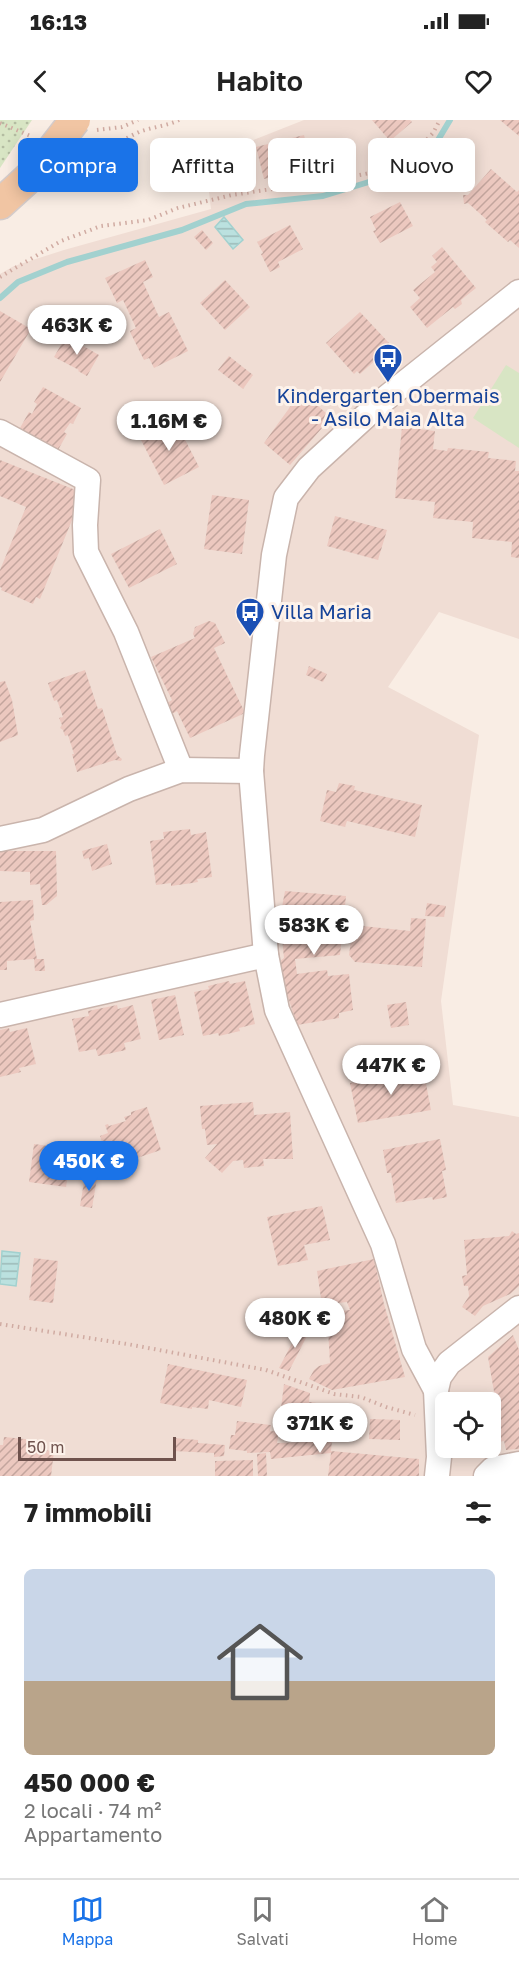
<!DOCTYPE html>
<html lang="it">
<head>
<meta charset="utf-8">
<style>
  :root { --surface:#fff; --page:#f2f2f2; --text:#222; --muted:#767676; --line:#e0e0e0; --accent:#1a73e8 }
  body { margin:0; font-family:"Golos Text",sans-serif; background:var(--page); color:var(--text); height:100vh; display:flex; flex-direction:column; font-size:22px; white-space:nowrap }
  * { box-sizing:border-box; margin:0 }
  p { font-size:20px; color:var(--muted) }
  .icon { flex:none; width:33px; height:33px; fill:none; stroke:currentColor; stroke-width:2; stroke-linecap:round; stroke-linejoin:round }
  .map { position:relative; height:1356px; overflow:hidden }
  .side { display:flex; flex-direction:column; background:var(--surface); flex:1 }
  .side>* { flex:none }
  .hud { position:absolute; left:18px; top:18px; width:483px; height:54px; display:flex; gap:12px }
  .buttons { position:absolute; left:435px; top:1272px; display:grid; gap:12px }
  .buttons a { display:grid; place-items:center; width:66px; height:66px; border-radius:9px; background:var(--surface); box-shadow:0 3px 15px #0003; font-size:30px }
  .scale { position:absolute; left:18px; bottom:15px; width:158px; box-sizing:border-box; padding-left:6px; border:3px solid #6f524d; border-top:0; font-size:16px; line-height:21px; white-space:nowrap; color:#6f524d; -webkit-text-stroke:4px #fdf2ea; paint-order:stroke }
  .price { position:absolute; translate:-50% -51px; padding:0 14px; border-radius:21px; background:#fff; color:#222; font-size:20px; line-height:39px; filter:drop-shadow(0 2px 3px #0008) }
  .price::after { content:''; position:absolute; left:50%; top:36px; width:18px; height:14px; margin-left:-9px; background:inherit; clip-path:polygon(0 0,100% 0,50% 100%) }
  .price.on { background:var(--accent); color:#fff }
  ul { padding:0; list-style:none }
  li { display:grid; align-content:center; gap:12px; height:318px; padding:0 24px }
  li+li { border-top:2px solid var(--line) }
  li span { display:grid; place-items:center; height:186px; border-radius:9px; color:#555 }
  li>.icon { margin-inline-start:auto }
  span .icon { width:108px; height:108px; fill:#fffc; stroke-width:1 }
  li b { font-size:26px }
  h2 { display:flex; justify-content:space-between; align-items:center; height:72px; padding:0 24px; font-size:26px }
  .chip { padding:0 21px; border-radius:9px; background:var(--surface); box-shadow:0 3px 15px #0003; font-size:21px; line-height:54px }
  .chip.on { background:var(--accent); color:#fff }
  .status { display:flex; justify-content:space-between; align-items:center; height:42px; padding:0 30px; background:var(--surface); direction:ltr }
  .status svg { height:16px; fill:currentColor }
  header { display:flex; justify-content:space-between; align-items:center; height:78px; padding:0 24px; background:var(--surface); font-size:27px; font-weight:600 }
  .tab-bar { display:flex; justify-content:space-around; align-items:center; height:84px; border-top:2px solid var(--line); background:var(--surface); font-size:16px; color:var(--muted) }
  .tab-bar a { display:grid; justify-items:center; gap:3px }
  .tab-bar .on { color:var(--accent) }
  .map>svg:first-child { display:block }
</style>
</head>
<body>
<div class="status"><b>16:13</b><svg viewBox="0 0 49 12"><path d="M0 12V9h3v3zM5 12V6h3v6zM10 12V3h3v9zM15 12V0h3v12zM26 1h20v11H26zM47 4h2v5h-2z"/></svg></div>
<header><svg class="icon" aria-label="back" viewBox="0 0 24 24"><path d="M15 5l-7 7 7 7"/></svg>Habito<svg class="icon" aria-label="heart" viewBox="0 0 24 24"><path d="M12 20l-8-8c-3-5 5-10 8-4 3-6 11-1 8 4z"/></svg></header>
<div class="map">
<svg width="519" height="1356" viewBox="0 0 519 1356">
  <defs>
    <pattern id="park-dots" width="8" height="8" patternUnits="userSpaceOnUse" patternTransform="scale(1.5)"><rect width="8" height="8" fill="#d8e5c4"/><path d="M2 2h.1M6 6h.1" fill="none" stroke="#b3bca1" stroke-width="1.8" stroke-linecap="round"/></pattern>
    <pattern id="water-rules" width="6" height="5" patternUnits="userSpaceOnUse" patternTransform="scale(1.5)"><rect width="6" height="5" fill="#bbe1df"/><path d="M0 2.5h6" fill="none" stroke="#9cb9b7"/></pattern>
    <pattern id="building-hatch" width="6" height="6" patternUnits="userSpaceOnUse" patternTransform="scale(1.5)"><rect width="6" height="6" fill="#ecc8bf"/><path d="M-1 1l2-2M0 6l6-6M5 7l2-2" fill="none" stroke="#c3a59d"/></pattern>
  </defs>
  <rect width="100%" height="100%" fill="#f9ede4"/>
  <!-- residential -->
  <path fill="#f0ddd4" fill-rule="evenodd" d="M304,0H519V519L439,492L388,567L479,615L441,881L453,985L519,997V1356H0V154L14,146L64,130L211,89L205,39ZM446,1282H490V1328H446Z"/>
  <!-- park -->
  <path fill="url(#park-dots)" d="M0,0H32L0,48Z"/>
  <!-- pitch -->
  <path fill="#d8e5c4" d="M506,245L519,253V328L473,298Z"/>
  <!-- water -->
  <g fill="url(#water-rules)" stroke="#a2d1cf" stroke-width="1.5">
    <path d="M242,34L246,49L216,57L212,43Z"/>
    <path d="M224,97L243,120L233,129L215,107Z"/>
    <path d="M2,1131L20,1133L16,1166L0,1164Z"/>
  </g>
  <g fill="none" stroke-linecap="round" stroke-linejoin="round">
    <!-- stream -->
    <path stroke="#a2d1cf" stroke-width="6" d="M0,178L18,162L67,142L182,110L246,84L323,76L395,54L438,20L450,0"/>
  </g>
  <!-- building -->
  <g fill="url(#building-hatch)">
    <path d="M372,0H410L412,2L390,21Z"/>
    <path d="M500,0H519V16Z"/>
    <path d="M304,15L312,47L264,59L256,27Z"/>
    <path d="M491,49L517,72L519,70V128L510,120L508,122L485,102L487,100L468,83L464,84L463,75H468Z"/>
    <path d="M400,82L413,106L380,123L373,111L376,110L370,97Z"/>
    <path d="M290,105L303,129L278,142L280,147L270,152L261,134L263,133L257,122Z"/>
    <path d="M202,110L213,123L206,130L194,117Z"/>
    <path d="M442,127L476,168L461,180L462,184L455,189L453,187L427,208L410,187L420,178L413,170L435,152L431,147L437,142L432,136Z"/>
    <path d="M145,140L153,157L143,162L159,197L169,192L188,231L154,248L149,238L144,240L131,214L130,211L136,208L123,180L117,183L105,158Z"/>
    <path d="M225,160L250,187L225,210L200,183Z"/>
    <path d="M0,191L31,209L0,262Z"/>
    <path d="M360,192L389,223L385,226L388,229L360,254L357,251L354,254L326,223Z"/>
    <path d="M66,216L99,235L87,256L78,251L79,250L54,237Z"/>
    <path d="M229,236L253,255L243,269L218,250Z"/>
    <path d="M43,267L81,288L73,304L70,303L64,312L67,314L58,330L20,308L29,292L32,294L37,284L34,282Z"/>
    <path d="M305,270L306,275L327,294L332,293L333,300L328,301L290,345L264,323L298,276V271Z"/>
    <path d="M174,298L199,347L164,365L139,316Z"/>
    <path d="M402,307L435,311L433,329L447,331L448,328L489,332L488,338L516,341L515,351H519V438L511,437L512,422L472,418L473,402L433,398L435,382L395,378Z"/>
    <path d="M0,340L83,373L40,479L36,477L33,484L1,470L2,468L0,467V450L26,387L0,376Z"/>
    <path d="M212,375L249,380L242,434L204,429Z"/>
    <path d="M335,396L387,410L378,440L327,426Z"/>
    <path d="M160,409L177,444L129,468L111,434Z"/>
    <path d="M209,501L215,503L225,523L214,528L245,593L190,618L177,591L172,594L167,583L172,580L151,537L195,518L193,514L195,507Z"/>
    <path d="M309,546L327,554L323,562L306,555Z"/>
    <path d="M85,550L98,589L102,588L117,635L122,639L121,641L115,640L77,652L72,634H74L68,615L65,616L63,610L60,608L62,605L59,598L63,597L57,580L54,581L48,563Z"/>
    <path d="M5,561L12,580L18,615L0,622V562Z"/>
    <path d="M339,663L355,666L354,670L422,685L415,717L347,701L345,707L320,701L327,670L336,672Z"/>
    <path d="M190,709L191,715L206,712L212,757L197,759L198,762L192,763L171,766V763L156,765L150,721L164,719L163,712Z"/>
    <path d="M107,724L112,744L92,751L89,738L84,739L82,731Z"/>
    <path d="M0,731H56L57,776L46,785H42L40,764L30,765V752L0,751Z"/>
    <path d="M285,771L346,776L340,835L295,839L297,854L327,850L328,856L349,854L353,890L339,893V898L297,905L281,855L279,842L284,838L280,798Z"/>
    <path d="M33,780L34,800L30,801L37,839H44L45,851H35L34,839L7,841V850H0V782Z"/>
    <path d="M427,783L446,786L444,797L425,796Z"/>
    <path d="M411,798L426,799L422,847L355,842L349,835L353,805L410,811Z"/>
    <path d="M229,861L230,864L245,861L255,904L239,908L240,911L219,916L218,913L203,916L194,872L209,869L208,866Z"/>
    <path d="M175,875L184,915L159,920L151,880Z"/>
    <path d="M406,882L409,905L391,908L387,885Z"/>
    <path d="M117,885L118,889L133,885L141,919L124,923L126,930L98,936L96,929L79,932L72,899L89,896L88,891Z"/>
    <path d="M9,908L10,912L27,908L36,944L19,948L21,952L0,957V910Z"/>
    <path d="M423,948L431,990L358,1003L350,963Z"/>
    <path d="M253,982L254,995L290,992L293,1039H263L264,1046L244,1048L243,1040L233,1041L222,1053L205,1038L217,1024L207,1025L205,1009H202L200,986Z"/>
    <path d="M147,987L161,1030L110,1047L100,1016L108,1013L105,1005L108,1004L109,1006L126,1001L124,997L131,995V992Z"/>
    <path d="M440,1019L446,1050L442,1051L447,1077L433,1080L432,1077L396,1083L391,1053H387L383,1030Z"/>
    <path d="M34,1024L72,1029L66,1067L29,1062Z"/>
    <path d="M85,1056L97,1058L92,1088L80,1086Z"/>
    <path d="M322,1086L330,1120L304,1125L308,1140L278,1146L267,1097Z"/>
    <path d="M512,1111L516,1114L519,1113V1166L510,1174L483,1186L475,1196L462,1187L469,1176L468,1166H464L462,1156L467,1155L464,1120L509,1116Z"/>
    <path d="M34,1138L58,1141L53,1183L29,1180Z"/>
    <path d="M374,1139L384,1184L405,1257L332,1270L309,1259L314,1250L319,1246L330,1243L328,1209H324L322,1190H327L328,1192L350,1190L347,1182L322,1185L317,1151Z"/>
    <path d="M301,1206L310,1210L289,1251L279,1248Z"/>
    <path d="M513,1215L519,1230V1329L506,1330L504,1321L499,1322L490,1294V1284L496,1283L488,1237Z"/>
    <path d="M168,1244L247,1260L241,1287L209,1280L208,1289L192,1287V1289L160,1283Z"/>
    <path d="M284,1264L310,1273L309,1282L325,1284L321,1317L278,1312Z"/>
    <path d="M370,1299L400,1300V1320L369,1319Z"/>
    <path d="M237,1301L271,1305L270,1311L279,1312L277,1323L332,1321L331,1331L419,1339V1356H328L331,1333L271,1339L270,1332L247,1333V1331L229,1329L231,1315H235Z"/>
    <path d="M4,1317L35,1320L34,1329L54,1331L51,1356H0V1325H3Z"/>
    <path d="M174,1318L198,1320V1323L225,1325L224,1336L214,1337V1333L173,1331Z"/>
    <path d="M266,1333L267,1356H258L257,1334Z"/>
    <path d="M253,1340V1356H215V1341Z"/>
  </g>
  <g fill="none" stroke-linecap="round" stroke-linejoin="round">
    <!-- minor casing -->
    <g stroke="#c9b4ac" stroke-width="27">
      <g id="minor">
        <path d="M0,312L88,360L85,405L86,432L126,512L181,650"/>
        <path d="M0,719L43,710L129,669L181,650L251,651"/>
        <path d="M0,895L266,835"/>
        <path d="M436,1270L414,1229L383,1124L277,890L266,835L251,651L252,635L274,435L286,378L309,348L381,282L519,172"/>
        <path d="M437,1356L439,1337L436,1270L439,1257L449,1243L519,1188"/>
        <path d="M486,1356L493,1349L519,1344"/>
      </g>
    </g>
    <!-- major casing -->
    <g stroke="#d4cbca" stroke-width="33">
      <path id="major" d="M0,84L34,53"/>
    </g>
    <!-- path -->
    <g stroke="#d0aba2" stroke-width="4" stroke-dasharray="1.5 4.5" stroke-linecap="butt">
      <path d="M0,3L33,17"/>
      <path d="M97,10L122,7L138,0"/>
      <path d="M58,66C84,46 109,26 139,12C152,7 167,6 179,0"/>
      <path d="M0,157L61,121L101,106L148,100L178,88L232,75L339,59L370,53L397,43L419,28L433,13L440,0"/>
      <path d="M0,1204L127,1224L266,1250L334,1274L361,1277L386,1287L415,1295"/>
      <path d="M490,1317L497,1315"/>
    </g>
    <!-- minor -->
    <use href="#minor" stroke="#fff" stroke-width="24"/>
    <!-- major -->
    <use href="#major" stroke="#f1c5a3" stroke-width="30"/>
    <!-- major-bridge casing -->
    <g stroke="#d4cbca" stroke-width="33" stroke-linecap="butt">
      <path id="major-bridge" d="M34,53L75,0"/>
    </g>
    <!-- major-bridge -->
    <use href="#major-bridge" stroke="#f1c5a3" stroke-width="30"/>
  </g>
  <!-- icons -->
  <defs>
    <g id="bus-pin" transform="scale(1.5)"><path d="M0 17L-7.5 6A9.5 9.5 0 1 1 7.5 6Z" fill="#1a4fb4" stroke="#fdf2ea"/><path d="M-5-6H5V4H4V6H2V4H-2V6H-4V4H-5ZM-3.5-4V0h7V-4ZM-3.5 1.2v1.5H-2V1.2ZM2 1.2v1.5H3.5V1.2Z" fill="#fff"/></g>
  </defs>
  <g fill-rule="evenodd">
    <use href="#bus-pin" x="388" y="238"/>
    <use href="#bus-pin" x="250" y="492"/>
  </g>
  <g text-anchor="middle" stroke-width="6" stroke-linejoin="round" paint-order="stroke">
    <!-- transit labels -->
    <g font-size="20" fill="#164399" stroke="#fdf2ea">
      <text x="388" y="283">Kindergarten Obermais<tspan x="388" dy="23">- Asilo Maia Alta</tspan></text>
      <text x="271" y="499" text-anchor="start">Villa Maria</text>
    </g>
  </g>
</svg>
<div class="buttons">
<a><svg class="icon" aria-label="locate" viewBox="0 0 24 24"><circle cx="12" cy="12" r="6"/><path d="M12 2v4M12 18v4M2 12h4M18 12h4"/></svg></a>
</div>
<div class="scale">50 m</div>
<b class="price" style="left:77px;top:236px">463K €</b>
<b class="price" style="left:169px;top:332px">1.16M €</b>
<b class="price" style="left:314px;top:836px">583K €</b>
<b class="price" style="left:391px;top:976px">447K €</b>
<b class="price on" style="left:89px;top:1072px">450K €</b>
<b class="price" style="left:295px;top:1229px">480K €</b>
<b class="price" style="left:320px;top:1334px">371K €</b>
<div class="hud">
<a class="chip on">Compra</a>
<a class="chip">Affitta</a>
<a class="chip">Filtri</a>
<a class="chip">Nuovo</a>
</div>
</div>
<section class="side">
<h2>7 immobili<svg class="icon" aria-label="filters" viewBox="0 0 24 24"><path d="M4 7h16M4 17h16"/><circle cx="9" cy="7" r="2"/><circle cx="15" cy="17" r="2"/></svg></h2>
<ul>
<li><span style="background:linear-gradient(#c9d6e8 60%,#b9a48a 0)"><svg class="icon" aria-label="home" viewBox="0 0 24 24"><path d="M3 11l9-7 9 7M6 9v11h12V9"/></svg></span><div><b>450 000 €</b><p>2 locali · 74 m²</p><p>Appartamento</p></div></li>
</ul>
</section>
<nav class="tab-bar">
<a class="on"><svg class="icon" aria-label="map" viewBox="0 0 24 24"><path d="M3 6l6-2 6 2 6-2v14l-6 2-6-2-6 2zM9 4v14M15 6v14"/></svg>Mappa</a>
<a><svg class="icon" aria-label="saved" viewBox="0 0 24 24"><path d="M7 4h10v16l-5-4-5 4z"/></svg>Salvati</a>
<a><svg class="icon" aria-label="home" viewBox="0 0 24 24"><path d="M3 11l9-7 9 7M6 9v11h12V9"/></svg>Home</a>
</nav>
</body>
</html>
